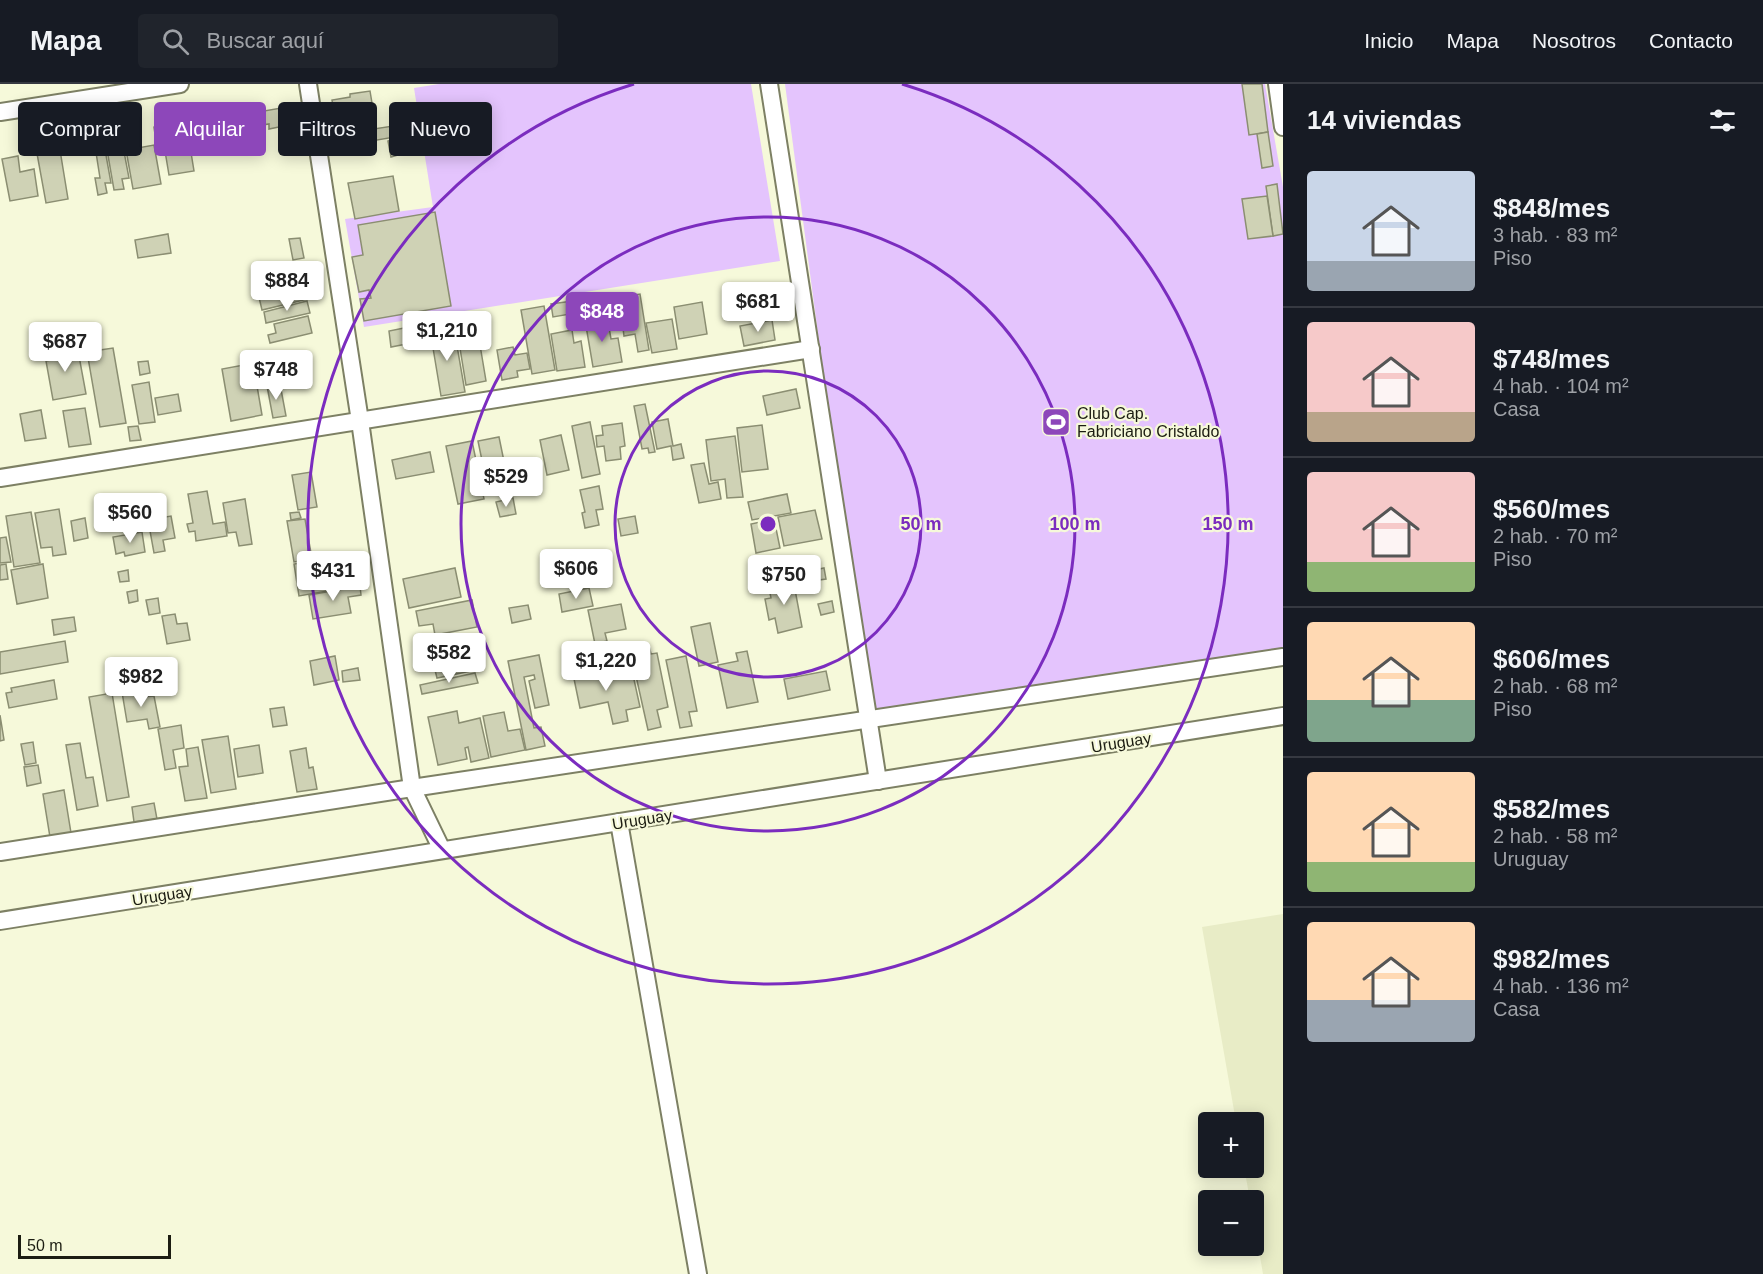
<!DOCTYPE html>
<html lang="es">
<head>
<meta charset="utf-8">
<style>
  :root { --surface:#171b24; --page:#20242c; --text:#f1f3f6; --muted:#9ea1a6; --line:#363941; --accent:#8d47ba }
  body { margin:0; font-family:Helvetica,sans-serif; background:var(--page); color:var(--text); height:100vh; display:flex; flex-direction:column; font-size:22px; white-space:nowrap }
  * { box-sizing:border-box; margin:0 }
  p { font-size:20px; color:var(--muted) }
  .icon { flex:none; width:33px; height:33px; fill:none; stroke:currentColor; stroke-width:2; stroke-linecap:round; stroke-linejoin:round }
  .map { position:relative; flex:1; overflow:hidden }
  .panel { display:flex; flex-direction:column; background:var(--surface); width:480px }
  .panel>* { flex:none }
  .top-card { position:absolute; left:18px; top:18px; width:570px; height:54px; display:flex; gap:12px }
  .fabs { position:absolute; left:1198px; top:1028px; display:grid; gap:12px }
  .fabs a { display:grid; place-items:center; width:66px; height:66px; border-radius:6px; background:var(--surface); box-shadow:0 3px 15px #0003; font-size:30px }
  .scale { position:absolute; left:18px; bottom:15px; width:153px; box-sizing:border-box; padding-left:6px; border:3px solid #1c1d12; border-top:0; font-size:16px; line-height:21px; white-space:nowrap; color:#1c1d12; -webkit-text-stroke:4px #f6f9da; paint-order:stroke }
  .price { position:absolute; translate:-50% -51px; padding:0 14px; border-radius:6px; background:#fff; color:#222; font-size:20px; line-height:39px; filter:drop-shadow(0 2px 3px #0008) }
  .price::after { content:''; position:absolute; left:50%; top:36px; width:18px; height:14px; margin-left:-9px; background:inherit; clip-path:polygon(0 0,100% 0,50% 100%) }
  .price.current { background:var(--accent); color:#fff }
  ul { padding:0; list-style:none }
  li { display:flex; align-items:center; gap:18px; height:150px; padding:0 24px }
  li+li { border-top:2px solid var(--line) }
  li span { display:grid; place-items:center; flex:none; width:168px; height:120px; border-radius:6px; color:#555 }
  li>.icon { margin-inline-start:auto }
  span .icon { width:72px; height:72px; fill:#fffc; stroke-width:1 }
  li b { font-size:26px }
  h2 { display:flex; justify-content:space-between; align-items:center; height:72px; padding:0 24px; font-size:26px }
  .tag { padding:0 21px; border-radius:6px; background:var(--surface); box-shadow:0 3px 15px #0003; font-size:21px; line-height:54px }
  .tag.current { background:var(--accent); color:#fff }
  header { display:flex; align-items:center; gap:36px; box-sizing:border-box; height:84px; padding:0 30px; background:var(--surface); border-bottom:2px solid var(--line) }
  header strong { font-size:28px }
  nav { display:flex; gap:33px; margin-inline-start:auto; font-size:21px }
  .search { width:420px; height:54px; background:var(--page); display:flex; align-items:center; gap:15px; box-sizing:border-box; padding:0 21px; border-radius:6px; color:var(--muted); font-size:22px }
  main { display:flex; flex:1; min-height:0 }
  .map>svg:first-child { display:block }
</style>
</head>
<body>
<header>
<strong>Mapa</strong>
<div class="search"><svg class="icon" aria-label="search" viewBox="0 0 24 24"><circle cx="10" cy="10" r="6"/><path d="M15 15l6 6"/></svg>Buscar aquí</div>
<nav><a>Inicio</a><a>Mapa</a><a>Nosotros</a><a>Contacto</a></nav>
</header>
<main>
<div class="map">
<svg width="1283" height="1190" viewBox="0 0 1283 1190">
  <rect width="100%" height="100%" fill="#f6f9da"/>
  <!-- built -->
  <path fill="#e8ecc6" d="M1283,830V1190H1263L1254,1137V1116H1250L1244,1083H1254V1038H1236L1202,843Z"/>
  <!-- green -->
  <g fill="#e4c4fd">
    <path d="M439,0H751L780,177L364,243L345,135L433,123L414,4Z"/>
    <path d="M785,0H1265L1283,103V573L869,636Z"/>
  </g>
  <!-- building -->
  <g fill="#cfd2b5" stroke="#8b8e72" stroke-width="1.5">
    <path d="M1242,0H1262L1268,48L1249,51Z"/>
    <path d="M370,7L374,31L372,32L374,45L393,42L395,53L348,61L346,50L338,51L332,16L350,13V10Z"/>
    <path d="M281,24L284,42L269,45V40L237,45L235,32Z"/>
    <path d="M186,38L194,87L169,91L165,67L179,65L174,40Z"/>
    <path d="M170,40L173,54L156,57L154,43Z"/>
    <path d="M1268,48L1273,82L1262,84L1257,50Z"/>
    <path d="M395,55L398,71L391,73L388,57Z"/>
    <path d="M122,57L129,94L122,95L124,105L114,106L106,60Z"/>
    <path d="M59,60L68,115L46,119L36,64Z"/>
    <path d="M104,60L111,99H105L107,109L98,111L95,94H100L95,62Z"/>
    <path d="M154,61L161,100L133,105L126,66Z"/>
    <path d="M18,72L20,88L34,85L38,112L10,117L2,75Z"/>
    <path d="M393,92L399,127L355,135L348,99Z"/>
    <path d="M1277,100L1283,150L1273,152L1266,102Z"/>
    <path d="M1267,112L1273,152L1248,155L1242,115Z"/>
    <path d="M435,128L451,222L364,237L360,215L371,214L369,206L359,208L352,173L363,171L358,141Z"/>
    <path d="M168,150L171,169L138,174L135,156Z"/>
    <path d="M300,154L304,174L293,176L289,155Z"/>
    <path d="M305,183L312,214L262,226L258,209L271,206L268,192Z"/>
    <path d="M640,210L649,266L638,268L635,250L624,252L623,244L633,242L628,212Z"/>
    <path d="M580,216L582,228L553,233L551,220Z"/>
    <path d="M307,217L310,229L266,239L264,228Z"/>
    <path d="M702,218L707,250L679,255L674,223Z"/>
    <path d="M544,222L555,286L532,290L521,226Z"/>
    <path d="M602,230L604,239L608,238L611,255L618,254L622,278L593,283L586,242L590,241L588,232Z"/>
    <path d="M485,231L487,243L461,248L459,235Z"/>
    <path d="M308,232L312,249L270,259L268,251L276,249L274,240Z"/>
    <path d="M672,235L677,265L652,269L646,239Z"/>
    <path d="M772,236L775,256L744,262L740,242Z"/>
    <path d="M443,238L446,257L456,256L465,308L441,312L429,240Z"/>
    <path d="M419,241L422,257L391,263L389,247Z"/>
    <path d="M572,246L574,259L581,257L585,283L557,287L551,250Z"/>
    <path d="M471,250L473,262L480,261L486,297L466,301L458,252Z"/>
    <path d="M70,260L72,273L79,272L86,310L53,316L46,277L51,276L48,264Z"/>
    <path d="M513,263L515,271L527,269L530,285L517,287L518,293L502,296L497,266Z"/>
    <path d="M113,264L126,339L100,343L87,268Z"/>
    <path d="M148,277L150,289L140,291L138,278Z"/>
    <path d="M265,277L268,300L257,302L262,331L231,337L222,285Z"/>
    <path d="M149,298L155,338L139,340L132,301Z"/>
    <path d="M280,300L286,332L273,334L267,302Z"/>
    <path d="M796,305L800,324L767,331L763,312Z"/>
    <path d="M178,310L181,327L158,331L155,314Z"/>
    <path d="M645,320L655,368L649,369L648,364L642,365L634,322Z"/>
    <path d="M85,324L91,360L69,363L63,327Z"/>
    <path d="M41,326L46,354L25,357L20,330Z"/>
    <path d="M668,335L673,362L681,360L684,374L673,376L671,362L657,365L652,338Z"/>
    <path d="M590,338L600,390L582,394L572,342Z"/>
    <path d="M622,339L625,362L620,363L621,375L606,377L604,362L597,363L596,352L603,351L602,342Z"/>
    <path d="M762,341L768,385L742,388L737,344Z"/>
    <path d="M138,342L141,356L130,357L128,343Z"/>
    <path d="M561,351L569,386L547,391L540,356Z"/>
    <path d="M735,352L743,413L727,414L725,395L711,397L706,356Z"/>
    <path d="M499,353L507,392L486,396L478,357Z"/>
    <path d="M472,357L484,415L458,420L446,362Z"/>
    <path d="M430,368L434,388L396,395L392,376Z"/>
    <path d="M704,379L709,400L718,398L721,415L699,419L691,381Z"/>
    <path d="M311,388L317,423L298,426L292,391Z"/>
    <path d="M599,402L603,425L596,426L599,441L585,444L582,429L585,428L580,406Z"/>
    <path d="M207,407L213,440L225,438L227,452L196,457L195,447L189,448L187,440L193,439L188,410Z"/>
    <path d="M787,410L791,429L752,436L748,418Z"/>
    <path d="M513,414L516,430L500,433L496,418Z"/>
    <path d="M245,415L252,460L239,462L236,448L228,449L223,419Z"/>
    <path d="M59,425L66,470L53,472L52,463L41,464L35,429Z"/>
    <path d="M815,426L822,455L784,462L778,433Z"/>
    <path d="M31,428L40,479L14,483L6,432Z"/>
    <path d="M299,428L301,434L291,436L290,429Z"/>
    <path d="M171,432L175,454L163,456L165,467L154,469L148,436Z"/>
    <path d="M635,432L638,449L621,452L618,435Z"/>
    <path d="M85,434L88,454L74,457L71,437Z"/>
    <path d="M305,435L312,475L294,478L287,437Z"/>
    <path d="M774,435L780,464L756,469L751,440Z"/>
    <path d="M142,448L145,468L125,472L124,468L116,470L113,453Z"/>
    <path d="M6,453L11,478L0,479V454Z"/>
    <path d="M351,470L356,502L299,512L294,480Z"/>
    <path d="M6,480L8,495L0,496V481Z"/>
    <path d="M43,480L48,514L17,520L11,486Z"/>
    <path d="M455,484L461,513L409,524L403,495Z"/>
    <path d="M824,484L826,495L812,497L810,487Z"/>
    <path d="M128,486L129,497L120,498L118,488Z"/>
    <path d="M793,495L802,543L778,549L775,534L769,536L765,515L771,514L768,499Z"/>
    <path d="M360,502L361,511L348,513L351,529L313,535L309,511Z"/>
    <path d="M589,504L593,522L562,528L559,510Z"/>
    <path d="M137,506L138,517L129,519L127,508Z"/>
    <path d="M158,514L160,529L149,531L146,516Z"/>
    <path d="M472,516L477,543L435,551L433,540L419,542L416,527Z"/>
    <path d="M832,517L834,528L821,531L818,520Z"/>
    <path d="M621,520L626,545L605,549L607,557L595,560L588,526Z"/>
    <path d="M528,521L531,535L512,539L509,524Z"/>
    <path d="M175,530L177,540L187,539L190,556L167,560L162,532Z"/>
    <path d="M74,533L76,547L54,551L52,536Z"/>
    <path d="M710,539L718,578L699,582L691,543Z"/>
    <path d="M65,557L68,578L0,590V568Z"/>
    <path d="M455,561L458,575L441,579L438,565Z"/>
    <path d="M649,562L651,570L657,569L668,623L657,626L661,643L648,646L632,574L641,572L639,564Z"/>
    <path d="M747,567L758,618L727,624L718,581L738,577L736,569Z"/>
    <path d="M539,571L549,621L535,624L529,597L535,595L534,591L524,593L534,644L541,643L545,662L526,666L508,577Z"/>
    <path d="M335,572L339,596L314,601L310,577Z"/>
    <path d="M686,572L697,627L689,628L692,642L680,644L666,576Z"/>
    <path d="M474,574L476,586L437,594L434,582Z"/>
    <path d="M600,579L604,597L633,591L640,623L626,626L628,637L613,640L608,618L580,624L572,585Z"/>
    <path d="M358,584L360,596L343,598L342,587Z"/>
    <path d="M826,587L830,606L788,615L784,595Z"/>
    <path d="M475,589L478,599L422,610L420,601Z"/>
    <path d="M54,596L57,615L9,624L6,609L12,608L11,604Z"/>
    <path d="M142,604L143,613L154,612L160,643L149,645L147,635L127,638L122,608Z"/>
    <path d="M112,609L129,713L107,717L89,613Z"/>
    <path d="M284,623L287,641L273,643L270,625Z"/>
    <path d="M457,627L459,639L480,634L489,674L471,678L468,663L465,664L467,675L438,681L428,633Z"/>
    <path d="M504,628L508,647L520,645L525,666L491,673L483,632Z"/>
    <path d="M0,631L4,656L0,657Z"/>
    <path d="M181,641L184,664L173,666L176,684L165,686L158,645Z"/>
    <path d="M228,652L236,705L211,709L202,656Z"/>
    <path d="M33,658L36,679L25,681L21,660Z"/>
    <path d="M80,659L86,694L93,693L98,722L77,726L66,661Z"/>
    <path d="M259,661L263,689L238,693L234,665Z"/>
    <path d="M198,663L207,714L185,717L179,683L188,682L186,665Z"/>
    <path d="M306,664L309,684L313,683L317,705L297,708L290,667Z"/>
    <path d="M38,681L41,699L27,702L24,683Z"/>
    <path d="M64,706L71,749L50,753L43,710Z"/>
    <path d="M154,719L157,735L134,738L132,723Z"/>
  </g>
  <g fill="none" stroke-linecap="round" stroke-linejoin="round">
    <!-- minor casing -->
    <g stroke="#7d8064" stroke-width="20">
      <g id="minor">
        <path d="M308,0L360,337L412,704L442,766"/>
        <path d="M769,0L878,697"/>
        <path d="M1277,0L1283,43"/>
        <path d="M0,28L180,0"/>
        <path d="M0,394L811,265"/>
        <path d="M619,738L698,1190"/>
        <path d="M0,768L412,704L1283,573"/>
        <path d="M0,837L1283,632"/>
      </g>
    </g>
    <!-- minor -->
    <use href="#minor" stroke="#fff" stroke-width="16"/>
  </g>
  <!-- distance rings -->
  <g fill="none" stroke="#7b2cbf" stroke-width="3">
    <circle cx="768" cy="440" r="153"/>
    <circle cx="768" cy="440" r="307"/>
    <path d="M902 0A460 460 0 1 1 634 0"/>
  </g>
  <!-- icons -->
  <defs>
    <g id="stadium-square" transform="scale(1.5)"><rect x="-9" y="-9" width="18" height="18" rx="4" fill="#8d47ba" stroke="#f6f9da"/><path d="M0-5a6.5 5 0 1 0 0 10a6.5 5 0 1 0 0-10ZM-3.5-1.8h7v3.6h-7Z" fill="#fff"/></g>
  </defs>
  <g fill-rule="evenodd">
    <use href="#stadium-square" x="1056" y="338"/>
  </g>
  <g text-anchor="middle" stroke-width="4.5" stroke-linejoin="round" paint-order="stroke">
    <!-- poi labels -->
    <g font-size="16" fill="#1c1d12" stroke="#f6f9da" text-anchor="start">
      <text x="1077" y="335">Club Cap.<tspan x="1077" dy="18">Fabriciano Cristaldo</tspan></text>
    </g>
    <!-- street labels -->
    <g font-size="16" fill="#1c1d12" stroke="#f6f9da">
      <text transform="translate(1121 658) rotate(-9)" y="6">Uruguay</text>
      <text transform="translate(642 735) rotate(-9)" y="6">Uruguay</text>
      <text transform="translate(162 811) rotate(-9)" y="6">Uruguay</text>
    </g>
  </g>
  <circle cx="768" cy="440" r="9" fill="#7b2cbf" stroke="#f6f9da" stroke-width="3"/>
  <g font-size="18" text-anchor="middle" font-weight="bold" fill="#7b2cbf" stroke="#f6f9da" stroke-width="4.5" stroke-linejoin="round" paint-order="stroke">
    <text x="921" y="446">50 m</text>
    <text x="1075" y="446">100 m</text>
    <text x="1228" y="446">150 m</text>
  </g>
</svg>
<div class="fabs">
<a>+</a>
<a>−</a>
</div>
<div class="scale">50 m</div>
<b class="price" style="left:287px;top:228px">$884</b>
<b class="price" style="left:758px;top:249px">$681</b>
<b class="price current" style="left:602px;top:259px">$848</b>
<b class="price" style="left:447px;top:278px">$1,210</b>
<b class="price" style="left:65px;top:289px">$687</b>
<b class="price" style="left:276px;top:317px">$748</b>
<b class="price" style="left:506px;top:424px">$529</b>
<b class="price" style="left:130px;top:460px">$560</b>
<b class="price" style="left:576px;top:516px">$606</b>
<b class="price" style="left:333px;top:518px">$431</b>
<b class="price" style="left:784px;top:522px">$750</b>
<b class="price" style="left:449px;top:600px">$582</b>
<b class="price" style="left:606px;top:608px">$1,220</b>
<b class="price" style="left:141px;top:624px">$982</b>
<div class="top-card">
<a class="tag">Comprar</a>
<a class="tag current">Alquilar</a>
<a class="tag">Filtros</a>
<a class="tag">Nuevo</a>
</div>
</div>
<section class="panel">
<h2>14 viviendas<svg class="icon" aria-label="filters" viewBox="0 0 24 24"><path d="M4 7h16M4 17h16"/><circle cx="9" cy="7" r="2"/><circle cx="15" cy="17" r="2"/></svg></h2>
<ul>
<li><span style="background:linear-gradient(#c9d6e8 75%,#9aa5b1 0)"><svg class="icon" aria-label="home" viewBox="0 0 24 24"><path d="M3 11l9-7 9 7M6 9v11h12V9"/></svg></span><div><b>$848/mes</b><p>3 hab. · 83 m²</p><p>Piso</p></div></li>
<li><span style="background:linear-gradient(#f6c9c9 75%,#b9a48a 0)"><svg class="icon" aria-label="home" viewBox="0 0 24 24"><path d="M3 11l9-7 9 7M6 9v11h12V9"/></svg></span><div><b>$748/mes</b><p>4 hab. · 104 m²</p><p>Casa</p></div></li>
<li><span style="background:linear-gradient(#f6c9c9 75%,#8fb573 0)"><svg class="icon" aria-label="home" viewBox="0 0 24 24"><path d="M3 11l9-7 9 7M6 9v11h12V9"/></svg></span><div><b>$560/mes</b><p>2 hab. · 70 m²</p><p>Piso</p></div></li>
<li><span style="background:linear-gradient(#ffd9b3 65%,#7fa58c 0)"><svg class="icon" aria-label="home" viewBox="0 0 24 24"><path d="M3 11l9-7 9 7M6 9v11h12V9"/></svg></span><div><b>$606/mes</b><p>2 hab. · 68 m²</p><p>Piso</p></div></li>
<li><span style="background:linear-gradient(#ffd9b3 75%,#8fb573 0)"><svg class="icon" aria-label="home" viewBox="0 0 24 24"><path d="M3 11l9-7 9 7M6 9v11h12V9"/></svg></span><div><b>$582/mes</b><p>2 hab. · 58 m²</p><p>Uruguay</p></div></li>
<li><span style="background:linear-gradient(#ffd9b3 65%,#9aa5b1 0)"><svg class="icon" aria-label="home" viewBox="0 0 24 24"><path d="M3 11l9-7 9 7M6 9v11h12V9"/></svg></span><div><b>$982/mes</b><p>4 hab. · 136 m²</p><p>Casa</p></div></li>
</ul>
</section>
</main>
</body>
</html>
